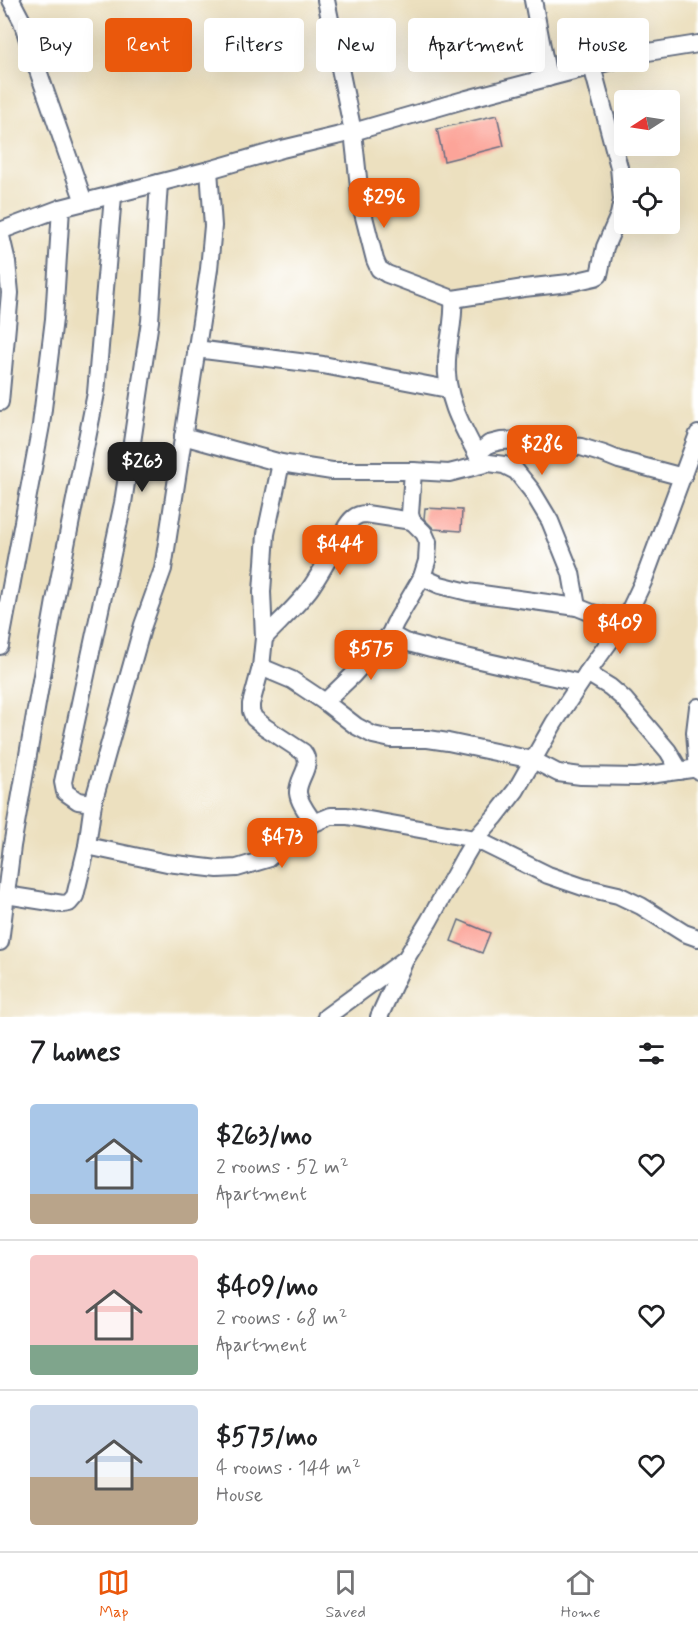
<!DOCTYPE html>
<html lang="en">
<head>
<meta charset="utf-8">
<style>
  :root { --surface:#fff; --page:#f2f2f2; --text:#202124; --muted:#757577; --line:#e0e0e0; --accent:#ea580c }
  body { margin:0; font-family:Mynerve,sans-serif; background:var(--page); color:var(--text); height:100vh; display:flex; flex-direction:column; font-size:22px; white-space:nowrap }
  * { box-sizing:border-box; margin:0 }
  p { font-size:20px; color:var(--muted) }
  .icon { flex:none; width:33px; height:33px; fill:none; stroke:currentColor; stroke-width:2; stroke-linecap:round; stroke-linejoin:round }
  .map { position:relative; height:1017px; overflow:hidden }
  .sheet { display:flex; flex-direction:column; background:var(--surface); flex:1 }
  .sheet>* { flex:none }
  .banner { position:absolute; left:18px; top:18px; width:663px; height:54px; display:flex; gap:12px }
  .needle { width:39px; rotate:258deg }
  .buttons { position:absolute; left:614px; top:90px; display:grid; gap:12px }
  .buttons a { display:grid; place-items:center; width:66px; height:66px; border-radius:6px; background:var(--surface); box-shadow:0 6px 24px #0002; font-size:30px }
  .price { position:absolute; translate:-50% -51px; padding:0 14px; border-radius:12px; background:var(--accent); color:#fff; font-size:20px; line-height:39px; filter:drop-shadow(0 2px 3px #0008) }
  .price::after { content:''; position:absolute; left:50%; top:36px; width:18px; height:14px; margin-left:-9px; background:inherit; clip-path:polygon(0 0,100% 0,50% 100%) }
  .price.selected { background:#222; color:#fff }
  ul { padding:0; list-style:none }
  li { display:flex; align-items:center; gap:18px; height:150px; padding:0 30px }
  li+li { border-top:2px solid var(--line) }
  li span { display:grid; place-items:center; flex:none; width:168px; height:120px; border-radius:6px; color:#555 }
  li>.icon { margin-inline-start:auto }
  span .icon { width:72px; height:72px; fill:#fffc; stroke-width:1 }
  li b { font-size:26px }
  h2 { display:flex; justify-content:space-between; align-items:center; height:72px; padding:0 30px; font-size:26px }
  .pill { padding:0 21px; border-radius:6px; background:var(--surface); box-shadow:0 6px 24px #0002; font-size:21px; line-height:54px }
  .pill.selected { background:var(--accent); color:#fff }
  .tab-bar { display:flex; justify-content:space-around; align-items:center; height:84px; border-top:2px solid var(--line); background:var(--surface); font-size:16px; color:var(--muted) }
  .tab-bar a { display:grid; justify-items:center; gap:3px }
  .tab-bar .selected { color:var(--accent) }
  .map>svg:first-child { display:block }
</style>
</head>
<body>
<div class="map">
<svg width="698" height="1017" viewBox="0 0 698 1017">
  <rect width="100%" height="100%" fill="#fff"/>
  <filter id="ink" filterUnits="userSpaceOnUse"><feTurbulence type="fractalNoise" baseFrequency=".0167" numOctaves="2"/><feDisplacementMap in="SourceGraphic" scale="12" xChannelSelector="R" yChannelSelector="G"/><feConvolveMatrix kernelMatrix="1 2 1 2 8 2 1 2 1" color-interpolation-filters="sRGB"/></filter>
  <filter id="wash" filterUnits="userSpaceOnUse"><feTurbulence type="fractalNoise" baseFrequency=".008" numOctaves="4" result="noise"/><feDisplacementMap in="SourceGraphic" scale="24" xChannelSelector="R" yChannelSelector="G"/><feGaussianBlur stdDeviation="1.35" result="paint"/><feColorMatrix in="noise" values="0 0 0 0 0 0 0 0 0 0 0 0 0 0 0 0 0 1.4 0 .05"/><feComposite in="paint" operator="in"/></filter>
  <g filter="url(#wash)">
    <rect width="100%" height="100%" fill="#ece0bf"/>
    <g id="blocks">
      <!-- building -->
      <g fill="#fca499">
        <path d="M497,115L504,146L444,161L437,129Z"/>
        <path d="M425,508L462,510L461,531L434,529L424,519Z"/>
        <path d="M459,920L490,933L482,953L451,941Z"/>
      </g>
    </g>
  </g>
  <g filter="url(#ink)">
    <use href="#blocks" fill-opacity="0" stroke="#646d80" stroke-width="1.5"/>
    <g fill="none" stroke-linecap="round" stroke-linejoin="round">
      <!-- street casing -->
      <g stroke="#646d80" stroke-width="20">
        <g id="street">
          <path d="M11,0L22,21L35,62L84,202"/>
          <path d="M326,0L353,132L361,205L375,260L379,269L387,274L453,299L524,288L569,283L595,277L599,275L605,247L619,215L622,200L619,167L592,66"/>
          <path d="M533,0L548,78"/>
          <path d="M0,231L61,208L209,170L282,149L353,132L467,99L642,53L698,44"/>
          <path d="M0,232L7,262L10,293L0,402"/>
          <path d="M453,299C455,320 448,340 447,360C444,397 464,430 481,462"/>
          <path d="M196,349L323,365L448,389"/>
          <path d="M183,436L281,463L332,471H413L449,473L489,463L504,465L516,471L532,491L550,521L571,573L577,607"/>
          <path d="M477,454L489,444L501,441L520,440L581,447L604,454L619,460L683,477"/>
          <path d="M281,463L266,534L262,592L264,638L261,667L251,704V711L254,718L265,727L303,752C314,766 297,778 298,793C299,803 309,815 314,823"/>
          <path d="M422,577L440,585L468,592L577,607L592,613L625,620"/>
          <path d="M390,634L405,642L431,649L580,683"/>
          <path d="M264,638C279,622 296,607 309,590C323,570 333,550 345,529C350,520 355,514 366,514L412,521"/>
          <path d="M0,646L41,425L54,319L61,208"/>
          <path d="M261,667L292,680L325,702L356,726L373,735L391,739H428L448,742L533,760L558,773L581,776L636,777L698,768"/>
          <path d="M587,673L610,687L624,699L668,751L680,771"/>
          <path d="M325,702L353,675L390,634L395,623L422,577L427,561L428,542L424,533L412,521L410,514L413,471"/>
          <path d="M698,707L695,732L698,771"/>
          <path d="M93,803L78,801L65,792L63,782L123,503L150,321L159,183"/>
          <path d="M87,846L167,863L218,869L237,868L267,859L290,840L314,823L331,816H347L475,839L548,875L583,887L618,895L641,906L684,933L698,938"/>
          <path d="M6,895L63,904L69,903L75,896L87,846L93,803L143,625L163,569L209,269L213,226L209,170"/>
          <path d="M0,942L12,846L55,601L96,393L113,196"/>
          <path d="M326,1017L404,960"/>
          <path d="M379,1017L405,960L429,921L465,856L475,839L495,817L516,790L554,723L587,673L625,620L643,582L698,434"/>
        </g>
      </g>
      <!-- street -->
      <use href="#street" stroke="#fff" stroke-width="16"/>
    </g>
  </g>
</svg>
<div class="buttons">
<a><svg class="needle" viewBox="-14 -14 28 28"><path d="M0-13l5 13h-10z" fill="#e53935"/><path d="M0 13l5-13h-10z" fill="#757577"/></svg></a>
<a><svg class="icon" aria-label="locate" viewBox="0 0 24 24"><circle cx="12" cy="12" r="6"/><path d="M12 2v4M12 18v4M2 12h4M18 12h4"/></svg></a>
</div>
<b class="price" style="left:384px;top:229px">$296</b>
<b class="price" style="left:542px;top:476px">$286</b>
<b class="price selected" style="left:142px;top:493px">$263</b>
<b class="price" style="left:340px;top:576px">$444</b>
<b class="price" style="left:620px;top:655px">$409</b>
<b class="price" style="left:371px;top:681px">$575</b>
<b class="price" style="left:282px;top:869px">$473</b>
<div class="banner">
<a class="pill">Buy</a>
<a class="pill selected">Rent</a>
<a class="pill">Filters</a>
<a class="pill">New</a>
<a class="pill">Apartment</a>
<a class="pill">House</a>
</div>
</div>
<section class="sheet">
<h2>7 homes<svg class="icon" aria-label="filters" viewBox="0 0 24 24"><path d="M4 7h16M4 17h16"/><circle cx="9" cy="7" r="2"/><circle cx="15" cy="17" r="2"/></svg></h2>
<ul>
<li><span style="background:linear-gradient(#a9c7e8 75%,#b9a48a 0)"><svg class="icon" aria-label="home" viewBox="0 0 24 24"><path d="M3 11l9-7 9 7M6 9v11h12V9"/></svg></span><div><b>$263/mo</b><p>2 rooms · 52 m²</p><p>Apartment</p></div><svg class="icon" aria-label="heart" viewBox="0 0 24 24"><path d="M12 20l-8-8c-3-5 5-10 8-4 3-6 11-1 8 4z"/></svg></li>
<li><span style="background:linear-gradient(#f6c9c9 75%,#7fa58c 0)"><svg class="icon" aria-label="home" viewBox="0 0 24 24"><path d="M3 11l9-7 9 7M6 9v11h12V9"/></svg></span><div><b>$409/mo</b><p>2 rooms · 68 m²</p><p>Apartment</p></div><svg class="icon" aria-label="heart" viewBox="0 0 24 24"><path d="M12 20l-8-8c-3-5 5-10 8-4 3-6 11-1 8 4z"/></svg></li>
<li><span style="background:linear-gradient(#c9d6e8 60%,#b9a48a 0)"><svg class="icon" aria-label="home" viewBox="0 0 24 24"><path d="M3 11l9-7 9 7M6 9v11h12V9"/></svg></span><div><b>$575/mo</b><p>4 rooms · 144 m²</p><p>House</p></div><svg class="icon" aria-label="heart" viewBox="0 0 24 24"><path d="M12 20l-8-8c-3-5 5-10 8-4 3-6 11-1 8 4z"/></svg></li>
</ul>
</section>
<nav class="tab-bar">
<a class="selected"><svg class="icon" aria-label="map" viewBox="0 0 24 24"><path d="M3 6l6-2 6 2 6-2v14l-6 2-6-2-6 2zM9 4v14M15 6v14"/></svg>Map</a>
<a><svg class="icon" aria-label="saved" viewBox="0 0 24 24"><path d="M7 4h10v16l-5-4-5 4z"/></svg>Saved</a>
<a><svg class="icon" aria-label="home" viewBox="0 0 24 24"><path d="M3 11l9-7 9 7M6 9v11h12V9"/></svg>Home</a>
</nav>
</body>
</html>
